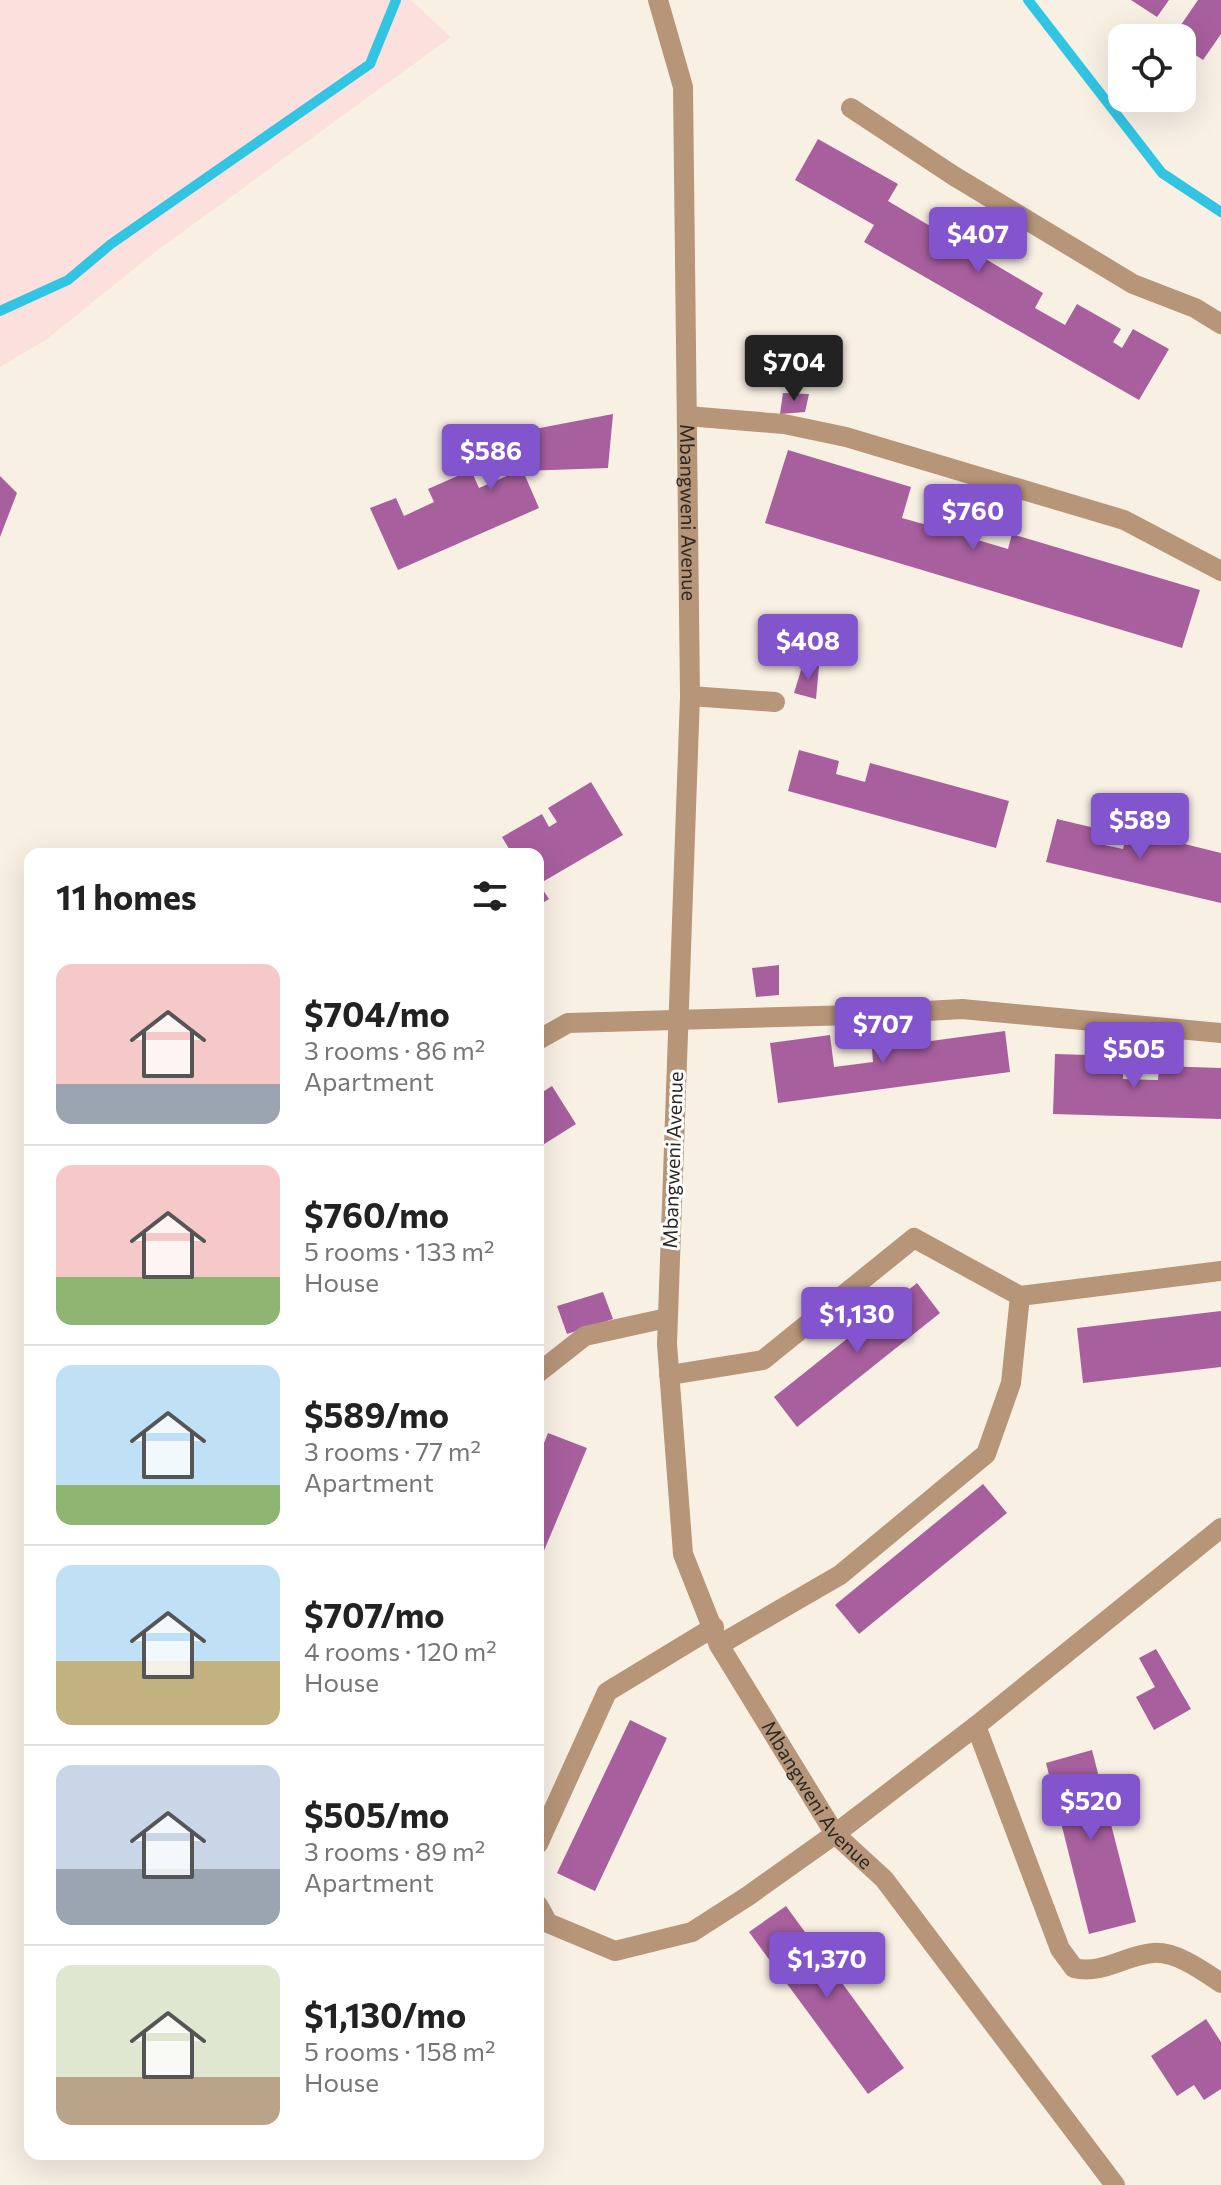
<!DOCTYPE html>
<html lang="en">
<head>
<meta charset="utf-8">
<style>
  :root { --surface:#fff; --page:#f6f6f6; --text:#222; --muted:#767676; --line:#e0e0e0; --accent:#8254cd }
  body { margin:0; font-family:Commissioner,sans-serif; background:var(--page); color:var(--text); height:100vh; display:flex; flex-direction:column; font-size:30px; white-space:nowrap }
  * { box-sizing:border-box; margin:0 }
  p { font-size:26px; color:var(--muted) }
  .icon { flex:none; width:44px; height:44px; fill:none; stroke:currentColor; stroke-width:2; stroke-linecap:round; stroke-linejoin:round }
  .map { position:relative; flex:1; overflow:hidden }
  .drawer { position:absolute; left:24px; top:848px; width:520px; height:1312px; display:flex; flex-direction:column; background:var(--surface); border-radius:16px; box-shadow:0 8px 32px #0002 }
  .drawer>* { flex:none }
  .controls { position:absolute; left:1108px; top:24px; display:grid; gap:16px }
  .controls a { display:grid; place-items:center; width:88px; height:88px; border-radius:16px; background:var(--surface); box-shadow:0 8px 32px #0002; font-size:40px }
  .price { position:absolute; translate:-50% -68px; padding:0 18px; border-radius:8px; background:var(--accent); color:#fff; font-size:26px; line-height:52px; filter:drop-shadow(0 2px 4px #0008) }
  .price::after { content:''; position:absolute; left:50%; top:48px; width:24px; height:18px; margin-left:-12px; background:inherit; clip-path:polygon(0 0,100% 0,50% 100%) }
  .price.current { background:#222; color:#fff }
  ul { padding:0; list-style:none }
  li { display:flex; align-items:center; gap:24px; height:200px; padding:0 32px }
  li+li { border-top:2px solid var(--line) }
  li span { display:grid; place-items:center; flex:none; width:224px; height:160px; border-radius:16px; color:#555 }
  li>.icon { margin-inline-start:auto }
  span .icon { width:96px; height:96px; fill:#fffc; stroke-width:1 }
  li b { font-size:34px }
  h2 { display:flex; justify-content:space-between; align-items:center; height:96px; padding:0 32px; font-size:34px }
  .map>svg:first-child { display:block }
</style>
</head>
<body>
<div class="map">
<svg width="1221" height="2185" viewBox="0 0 1221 2185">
  <rect width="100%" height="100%" fill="#f9f0e4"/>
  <!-- industrial -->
  <path fill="#fbe0de" d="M0,0H411L451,37L155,252L47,339L0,367Z"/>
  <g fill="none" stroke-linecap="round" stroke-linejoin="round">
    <!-- stream -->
    <g stroke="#31c5e3" stroke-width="10">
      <path d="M1028,0L1162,173L1221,212"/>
      <path d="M0,311L68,280L111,244L370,64L396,0"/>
    </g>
  </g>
  <!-- building -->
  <g fill="#a85f9e">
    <path d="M1131,0H1169L1157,17Z"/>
    <path d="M1198,0H1221V34L1203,60L1182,46V38H1172Z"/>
    <path d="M818,139L898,184L888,201L1043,293L1035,308L1065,325L1077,304L1121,329L1113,342L1122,348L1133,329L1169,349L1139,400L864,242L874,225L795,180Z"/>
    <path d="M783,393L809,394L805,412L780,414Z"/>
    <path d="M613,414L608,468L523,471L539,508L398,570L370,508L396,498L404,516L434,502L428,489L471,470L479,488L509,475L504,463L528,452L519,432Z"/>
    <path d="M788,450L911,487L902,518L927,525L932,507L976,520L971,538L1008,549L1012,534L1200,590L1182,648L765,523Z"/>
    <path d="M0,476L17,493L0,537Z"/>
    <path d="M819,666L816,699L794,693L802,667Z"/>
    <path d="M799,750L839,761L836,774L865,782L870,763L1009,801L996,848L788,791Z"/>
    <path d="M591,782L623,835L539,884L549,899L538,906V854H512L502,837L542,814L549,827L557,822L548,808Z"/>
    <path d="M1057,819L1099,829L1095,843L1123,849L1128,830L1221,853V903L1046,862Z"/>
    <path d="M779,965V995L756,997L752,968Z"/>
    <path d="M1005,1031L1010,1072L778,1103L770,1043L830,1035L834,1067L873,1062L872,1049Z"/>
    <path d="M1055,1054L1124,1056L1123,1079L1158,1080L1159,1066L1221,1068V1119L1053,1114Z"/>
    <path d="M552,1086L576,1124L538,1148V1095Z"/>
    <path d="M917,1283L940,1313L797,1427L774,1397Z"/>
    <path d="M603,1292L613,1319L567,1334L557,1306Z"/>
    <path d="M1221,1311V1367L1083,1383L1077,1328Z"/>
    <path d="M548,1433L587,1448L538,1565V1458Z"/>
    <path d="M983,1484L1007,1513L859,1634L835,1605Z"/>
    <path d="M1156,1649L1191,1709L1154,1730L1136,1697L1155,1687L1139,1658Z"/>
    <path d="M630,1720L667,1738L595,1891L557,1873Z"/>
    <path d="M1092,1750L1136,1922L1089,1934L1046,1763Z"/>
    <path d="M786,1906L904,2068L868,2094L749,1932Z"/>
    <path d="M1206,2019L1221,2042V2089L1204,2100L1194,2085L1177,2096L1151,2056Z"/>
  </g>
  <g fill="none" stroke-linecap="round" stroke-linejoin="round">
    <!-- minor -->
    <g stroke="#b79579" stroke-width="20">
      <path id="s1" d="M658,0L683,87L690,696L667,1344L683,1554L719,1645L835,1834L884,1879L1115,2185"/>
      <path d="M851,108L954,176L1133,284L1195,308L1221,324"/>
      <path d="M687,416L784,424L846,437L1124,520L1221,571"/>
      <path d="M690,696L775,702"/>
      <path d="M538,1040L568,1023L854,1015L962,1009L1221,1033"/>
      <path d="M538,1373L585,1336L667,1318"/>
      <path d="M669,1375L763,1360L914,1238L1020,1296L1221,1271"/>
      <path d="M719,1645L840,1575L986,1454L1011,1383L1020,1296"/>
      <path d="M976,1726L1060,1949L1074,1968C1103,1975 1125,1955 1153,1953C1176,1951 1203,1971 1221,1983"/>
      <path d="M538,1844L607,1692L714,1627"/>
      <path d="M538,1905L548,1923L615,1951L692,1932L748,1896L835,1834L976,1726L1221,1528"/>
    </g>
  </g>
  <g text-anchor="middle" stroke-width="6" stroke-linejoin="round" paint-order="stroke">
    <!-- street labels -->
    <g font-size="20" fill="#2c2925" stroke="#fff">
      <text dy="7" stroke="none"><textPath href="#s1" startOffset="516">Mbangweni Avenue</textPath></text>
      <text transform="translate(673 1160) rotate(-88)" y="7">Mbangweni Avenue</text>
      <text dy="7" stroke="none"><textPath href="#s1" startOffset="1836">Mbangweni Avenue</textPath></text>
    </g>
  </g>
</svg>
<div class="controls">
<a><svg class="icon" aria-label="locate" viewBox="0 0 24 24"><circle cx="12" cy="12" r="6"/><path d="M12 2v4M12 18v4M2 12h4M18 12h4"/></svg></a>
</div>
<b class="price" style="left:978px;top:275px">$407</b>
<b class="price current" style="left:794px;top:403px">$704</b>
<b class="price" style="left:491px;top:492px">$586</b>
<b class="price" style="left:973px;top:552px">$760</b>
<b class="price" style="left:808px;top:682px">$408</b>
<b class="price" style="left:1140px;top:861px">$589</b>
<b class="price" style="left:883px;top:1065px">$707</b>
<b class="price" style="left:1134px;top:1090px">$505</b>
<b class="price" style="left:857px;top:1355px">$1,130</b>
<b class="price" style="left:1091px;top:1842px">$520</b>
<b class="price" style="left:827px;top:2000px">$1,370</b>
<section class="drawer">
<h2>11 homes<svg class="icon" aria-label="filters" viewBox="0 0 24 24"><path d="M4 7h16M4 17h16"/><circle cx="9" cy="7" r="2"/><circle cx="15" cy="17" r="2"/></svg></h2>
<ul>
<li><span style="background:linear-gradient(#f6c9c9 75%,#9aa5b1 0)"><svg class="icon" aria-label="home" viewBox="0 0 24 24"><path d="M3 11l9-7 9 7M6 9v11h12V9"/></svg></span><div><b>$704/mo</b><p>3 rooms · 86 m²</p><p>Apartment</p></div></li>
<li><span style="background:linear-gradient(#f6c9c9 70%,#8fb573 0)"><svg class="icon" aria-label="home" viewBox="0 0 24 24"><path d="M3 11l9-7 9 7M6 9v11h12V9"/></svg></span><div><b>$760/mo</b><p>5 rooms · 133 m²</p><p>House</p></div></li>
<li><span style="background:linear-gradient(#bfe0f5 75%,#8fb573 0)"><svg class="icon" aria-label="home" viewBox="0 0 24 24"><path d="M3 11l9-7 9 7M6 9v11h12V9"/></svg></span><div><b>$589/mo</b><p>3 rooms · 77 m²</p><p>Apartment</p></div></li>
<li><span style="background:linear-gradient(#bfe0f5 60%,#c2b280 0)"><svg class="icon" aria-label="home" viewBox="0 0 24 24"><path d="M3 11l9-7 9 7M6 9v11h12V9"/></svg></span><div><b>$707/mo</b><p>4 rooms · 120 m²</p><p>House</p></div></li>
<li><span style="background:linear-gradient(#c9d6e8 65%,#9aa5b1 0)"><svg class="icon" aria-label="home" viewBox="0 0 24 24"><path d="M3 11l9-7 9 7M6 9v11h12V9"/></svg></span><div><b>$505/mo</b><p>3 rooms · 89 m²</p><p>Apartment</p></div></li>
<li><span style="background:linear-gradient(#dfe7d0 70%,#b9a48a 0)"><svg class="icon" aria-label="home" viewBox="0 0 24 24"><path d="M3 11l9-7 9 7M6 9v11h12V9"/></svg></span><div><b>$1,130/mo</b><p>5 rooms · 158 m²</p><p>House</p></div></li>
</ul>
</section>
</div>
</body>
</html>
